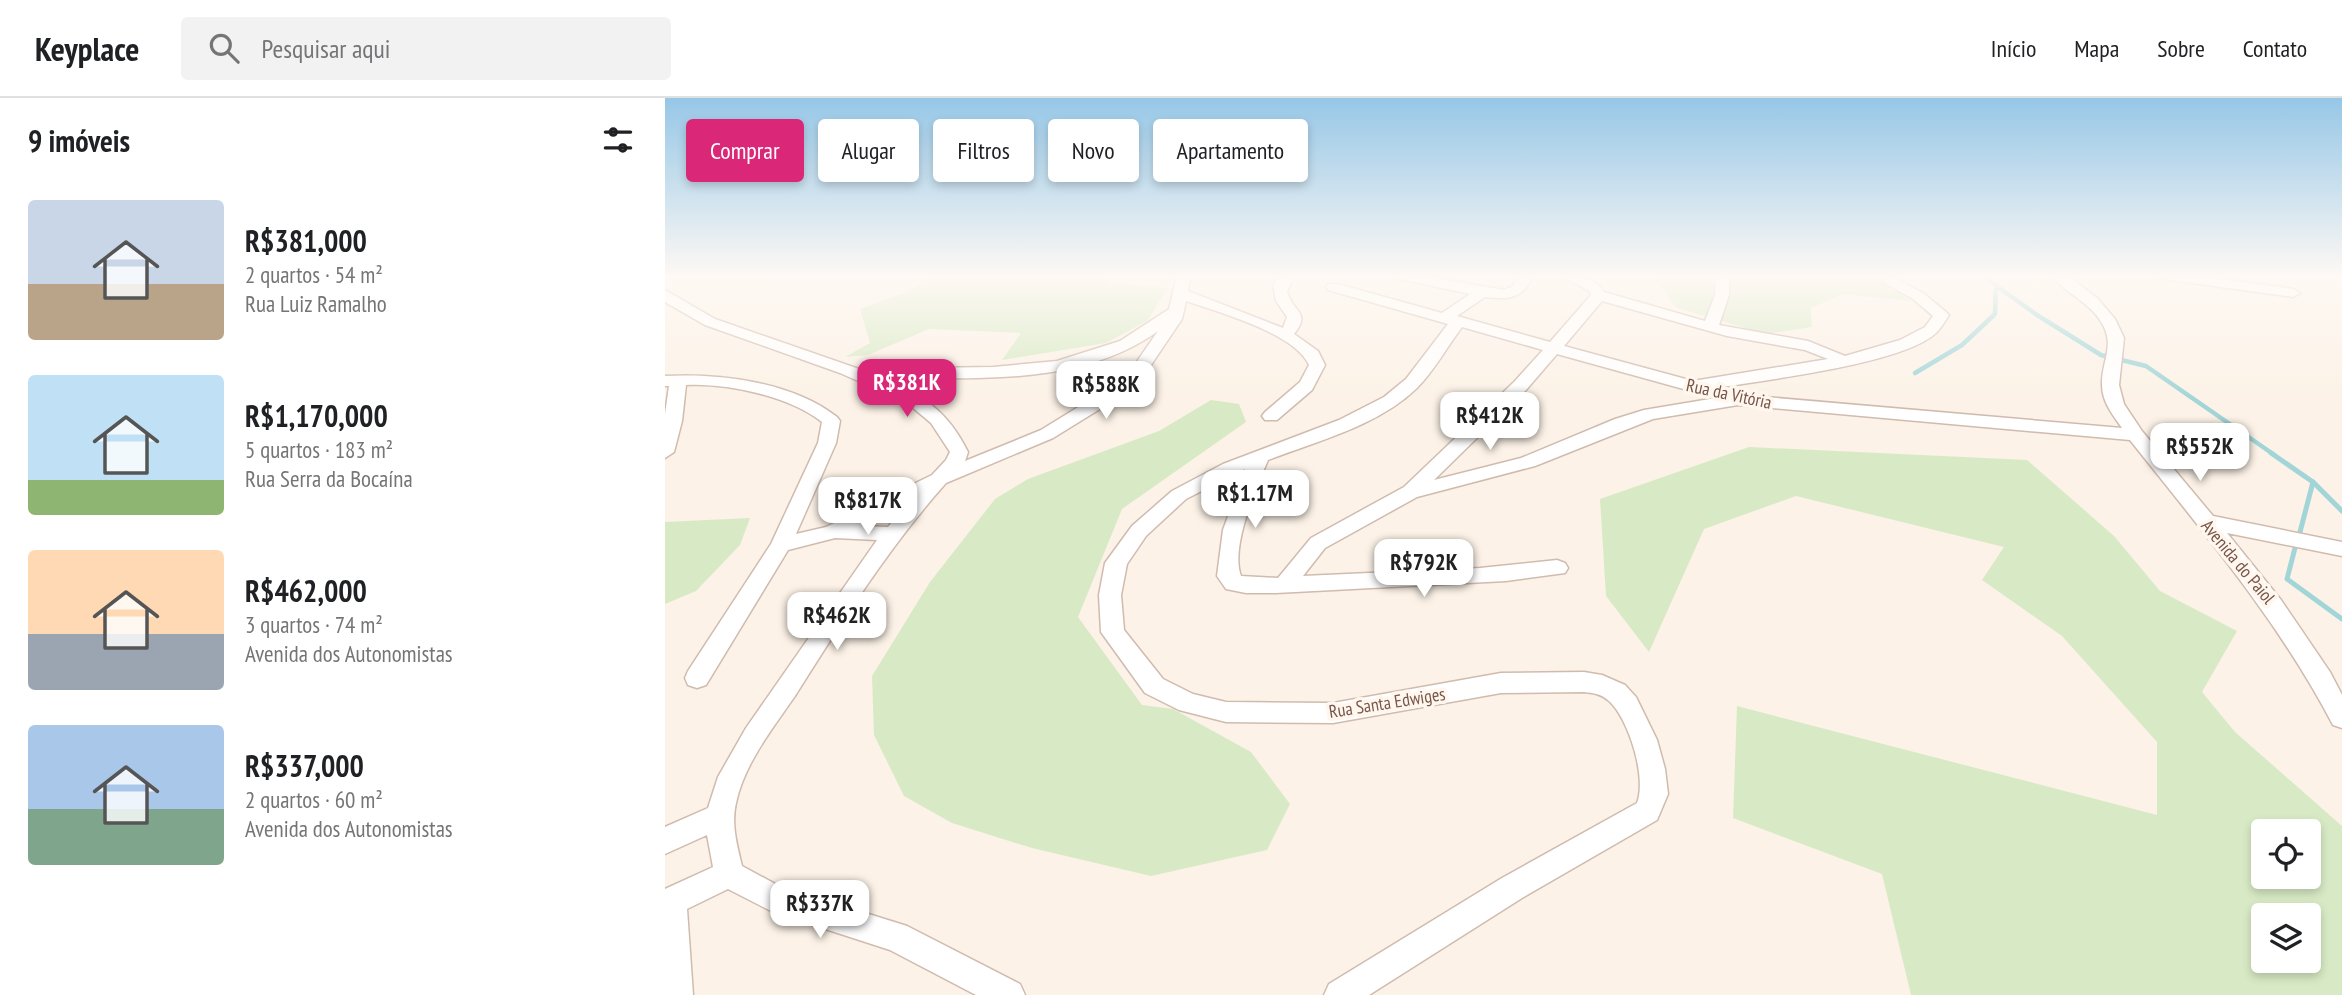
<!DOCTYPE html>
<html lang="pt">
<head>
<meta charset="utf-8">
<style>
  :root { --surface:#fff; --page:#f2f2f2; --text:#202124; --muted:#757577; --line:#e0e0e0; --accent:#db2777 }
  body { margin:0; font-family:"PT Sans Narrow",sans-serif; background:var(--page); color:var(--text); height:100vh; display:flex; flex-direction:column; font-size:26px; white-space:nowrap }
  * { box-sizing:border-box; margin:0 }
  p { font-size:23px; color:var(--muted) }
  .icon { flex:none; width:38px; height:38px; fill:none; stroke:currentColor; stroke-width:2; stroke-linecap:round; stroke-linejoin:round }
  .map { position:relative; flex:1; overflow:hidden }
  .panel { display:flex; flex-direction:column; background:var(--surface); width:665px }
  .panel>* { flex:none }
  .top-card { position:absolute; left:21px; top:21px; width:665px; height:63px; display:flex; gap:14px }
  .fabs { position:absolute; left:1586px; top:721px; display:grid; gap:14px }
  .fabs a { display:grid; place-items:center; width:70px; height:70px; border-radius:7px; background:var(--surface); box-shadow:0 4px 10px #0003; font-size:35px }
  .price { position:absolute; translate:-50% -60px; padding:0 16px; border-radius:14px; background:#fff; color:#222; font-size:23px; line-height:46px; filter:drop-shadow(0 2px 4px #0008) }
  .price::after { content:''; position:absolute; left:50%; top:42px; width:21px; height:16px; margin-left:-10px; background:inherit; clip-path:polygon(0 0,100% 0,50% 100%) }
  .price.current { background:var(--accent); color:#fff }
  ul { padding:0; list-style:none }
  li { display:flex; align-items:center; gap:21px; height:175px; padding:0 28px }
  li span { display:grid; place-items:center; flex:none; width:196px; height:140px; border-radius:7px; color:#555 }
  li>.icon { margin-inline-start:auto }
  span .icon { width:84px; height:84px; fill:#fffc; stroke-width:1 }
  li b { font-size:30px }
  h2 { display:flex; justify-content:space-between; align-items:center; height:84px; padding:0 28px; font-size:30px }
  .tag { padding:0 24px; border-radius:7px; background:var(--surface); box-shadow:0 4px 10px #0003; font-size:24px; line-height:63px }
  .tag.current { background:var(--accent); color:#fff }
  header { display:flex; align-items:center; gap:42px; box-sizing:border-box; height:98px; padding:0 35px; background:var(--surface); border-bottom:2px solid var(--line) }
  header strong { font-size:33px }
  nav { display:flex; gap:38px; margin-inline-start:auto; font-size:24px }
  .search { width:490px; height:63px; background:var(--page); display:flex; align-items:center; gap:18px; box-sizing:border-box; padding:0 24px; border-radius:7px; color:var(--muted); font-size:26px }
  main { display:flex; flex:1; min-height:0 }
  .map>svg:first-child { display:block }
</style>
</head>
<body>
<header>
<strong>Keyplace</strong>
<div class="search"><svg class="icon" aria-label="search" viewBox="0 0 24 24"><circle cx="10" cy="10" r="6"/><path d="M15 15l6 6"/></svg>Pesquisar aqui</div>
<nav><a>Início</a><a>Mapa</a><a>Sobre</a><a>Contato</a></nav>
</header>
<main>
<section class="panel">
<h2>9 imóveis<svg class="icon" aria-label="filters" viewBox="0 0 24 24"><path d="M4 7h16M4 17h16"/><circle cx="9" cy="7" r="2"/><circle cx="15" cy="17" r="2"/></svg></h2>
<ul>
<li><span style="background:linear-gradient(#c9d6e8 60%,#b9a48a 0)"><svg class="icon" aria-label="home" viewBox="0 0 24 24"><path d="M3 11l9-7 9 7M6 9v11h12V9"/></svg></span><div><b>R$381,000</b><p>2 quartos · 54 m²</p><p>Rua Luiz Ramalho</p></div></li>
<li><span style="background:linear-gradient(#bfe0f5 75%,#8fb573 0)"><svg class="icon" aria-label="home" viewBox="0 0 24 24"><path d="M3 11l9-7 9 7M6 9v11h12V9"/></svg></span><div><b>R$1,170,000</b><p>5 quartos · 183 m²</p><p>Rua Serra da Bocaína</p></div></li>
<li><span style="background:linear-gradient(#ffd9b3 60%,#9aa5b1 0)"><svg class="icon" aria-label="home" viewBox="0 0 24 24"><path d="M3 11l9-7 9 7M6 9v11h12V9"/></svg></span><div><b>R$462,000</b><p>3 quartos · 74 m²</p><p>Avenida dos Autonomistas</p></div></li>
<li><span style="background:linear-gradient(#a9c7e8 60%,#7fa58c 0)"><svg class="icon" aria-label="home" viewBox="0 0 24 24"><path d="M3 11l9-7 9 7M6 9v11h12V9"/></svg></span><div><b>R$337,000</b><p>2 quartos · 60 m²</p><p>Avenida dos Autonomistas</p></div></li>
</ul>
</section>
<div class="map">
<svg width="1677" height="897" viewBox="0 0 1677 897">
  <rect width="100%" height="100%" fill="#fcf2e7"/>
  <!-- green -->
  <g fill="#d8eac5" fill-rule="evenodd">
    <path d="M270,177H437L444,185L503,190L482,223L441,245L337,262L356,235L264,231L203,257L180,259L205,245L195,211L236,196Z"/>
    <path d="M986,177H1212L1245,203L1178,196L1146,210L1147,229L1101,236L1012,210Z"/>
    <path d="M546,302L574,306L581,324L457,411L413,519L477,607L508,611L586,654L625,706L602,752L486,778L367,750L287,725L239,698L209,637L207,578L265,484L330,401L363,381L494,333Z"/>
    <path d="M1084,349L1362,362L1449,438L1495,493L1572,533L1537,594L1570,634L1677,728V897H1246L1217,776L1068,720L1072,608L1492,717V644L1397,538L1317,482L1339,449L1131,398L1039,431L984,554L941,498L935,401ZM1598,733H1643V779H1598ZM1598,817H1643V863H1598Z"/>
    <path d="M85,420L75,447L31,493L0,506V424Z"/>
  </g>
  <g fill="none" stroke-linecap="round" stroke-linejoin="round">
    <!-- stream-far1 -->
    <g stroke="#a2d5d8" stroke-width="4.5">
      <path d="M1316,177L1372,217L1436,257L1481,268L1608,356"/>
      <path d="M1250,275L1297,247L1330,216L1331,186"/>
    </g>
    <!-- stream -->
    <g stroke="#a2d5d8" stroke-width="5">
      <path d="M1606,355L1648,384L1677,413"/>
      <path d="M1635,434L1648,384"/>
      <path d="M1630,450L1622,481L1677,521"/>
    </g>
    <!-- minor casing -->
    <g stroke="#d0bbaf" stroke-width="3">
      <g id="minor">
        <path d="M512,177H526L523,193L618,230L622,219L611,203L608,187L615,177H630L622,193C627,214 647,214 629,236L653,253L660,267L647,292L612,322H600L597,318L600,314L635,284L644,267C630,235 553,214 521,203L517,221L480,276L456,298L388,340L281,385C223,450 176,525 130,598C108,630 79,666 71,705C66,726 72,747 77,768L114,788L242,828L355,886L360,897H311L225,852L108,814L63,791L22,811L28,897H0V791L48,769L42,737L0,756V729L43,710L53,679L81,630L212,442L170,440L123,452L41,587L32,590L23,587L20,580L23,573L106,446L153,345L157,324C124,298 62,285 21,287L17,323L9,354L0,360V316L4,288H0V278C55,275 127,284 172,319L175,323L171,345L131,436L161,429L267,377L281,362L285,354L266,325L241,304L175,275L40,227L0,204V192L50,221L194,271L328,269L392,263L455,243L504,211ZM493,233L466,272L444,290L376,332L300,363L303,354C282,312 258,297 216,280C307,279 414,290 493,233ZM243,404L223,429L196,428Z"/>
        <path d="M728,177H754L839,192L848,188L853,177H867C860,201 842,202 820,199L792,218L885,244L926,197L924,193L895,177C911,177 931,179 939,194L1040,223L1050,197L1051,177H1065L1064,197L1054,227L1143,243L1180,258L1235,242L1260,229L1268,218L1248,201L1220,185L1218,182L1225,178L1258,195L1281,214L1284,217C1280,223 1276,230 1271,235C1238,266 1099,282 1051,290L1077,297L1457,330C1448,317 1437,304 1437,287C1436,266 1449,249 1439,229C1428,205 1401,196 1385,177H1401L1405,179L1432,200L1450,221L1459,240L1454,287L1459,306L1477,333L1548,418L1677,444V458L1562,435L1616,502L1665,574L1677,597V630L1668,627C1613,522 1538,434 1465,342L1073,307L988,321L870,368L752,399L660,450L638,478L815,470L892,462L900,465L903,470L900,475L841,483L611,495H581L561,491L552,478L558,432L580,371L521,401L481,438L462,466L456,497L459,532L498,581L528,596L561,604L668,605L836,575L919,574L937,577L960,587L971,599L992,642L1000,671L1003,696L992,722L857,800L704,897H659L664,886L837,780L972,705C982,680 964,621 944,603C937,596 928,595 919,594L836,595L668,625L561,624L514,612L480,595L436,534L434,497L440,465L467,428L507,393L558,366L674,322L719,299L741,281L783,226L663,192L661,189L663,186H673L777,215L805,196L735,181ZM937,203L1062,238L1140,252L1163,261L1028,283L899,248ZM797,229L878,252L849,284L739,389L646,440L613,480L576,478C565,449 591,391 603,362C652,343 713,328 752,290C769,273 782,249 797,229ZM892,256L1051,300L979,312L950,321L856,360L769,382L861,292Z"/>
        <path d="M1491,177H1527L1628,191L1635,195L1628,199L1498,181Z"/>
      </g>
    </g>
    <!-- minor -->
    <use href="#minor" fill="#fff" fill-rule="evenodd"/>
  </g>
  <!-- sky -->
  <linearGradient id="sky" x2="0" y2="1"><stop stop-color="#96c7e7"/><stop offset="0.59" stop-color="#fef9f4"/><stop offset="1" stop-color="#fef9f4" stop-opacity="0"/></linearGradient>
  <rect width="1677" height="302" fill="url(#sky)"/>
  <g text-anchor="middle" stroke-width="7" stroke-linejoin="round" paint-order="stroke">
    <!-- street labels -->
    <g font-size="18" fill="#76564b" stroke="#fff6ee">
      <text transform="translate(1064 296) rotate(12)" y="6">Rua da Vitória</text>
      <text transform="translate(1573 464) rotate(50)" y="6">Avenida do Paiol</text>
      <text transform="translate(722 605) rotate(-9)" y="6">Rua Santa Edwiges</text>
    </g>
  </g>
</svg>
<div class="fabs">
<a><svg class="icon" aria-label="locate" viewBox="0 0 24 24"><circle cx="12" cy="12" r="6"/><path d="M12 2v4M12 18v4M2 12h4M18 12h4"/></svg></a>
<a><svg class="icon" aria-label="layers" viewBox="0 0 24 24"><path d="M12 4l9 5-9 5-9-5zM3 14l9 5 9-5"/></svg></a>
</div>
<b class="price current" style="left:242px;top:321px">R$381K</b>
<b class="price" style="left:441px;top:323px">R$588K</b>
<b class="price" style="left:825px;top:354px">R$412K</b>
<b class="price" style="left:1535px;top:385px">R$552K</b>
<b class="price" style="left:590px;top:432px">R$1.17M</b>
<b class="price" style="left:203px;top:439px">R$817K</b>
<b class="price" style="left:759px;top:501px">R$792K</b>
<b class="price" style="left:172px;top:554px">R$462K</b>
<b class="price" style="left:155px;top:842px">R$337K</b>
<div class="top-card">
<a class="tag current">Comprar</a>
<a class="tag">Alugar</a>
<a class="tag">Filtros</a>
<a class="tag">Novo</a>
<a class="tag">Apartamento</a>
</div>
</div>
</main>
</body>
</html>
